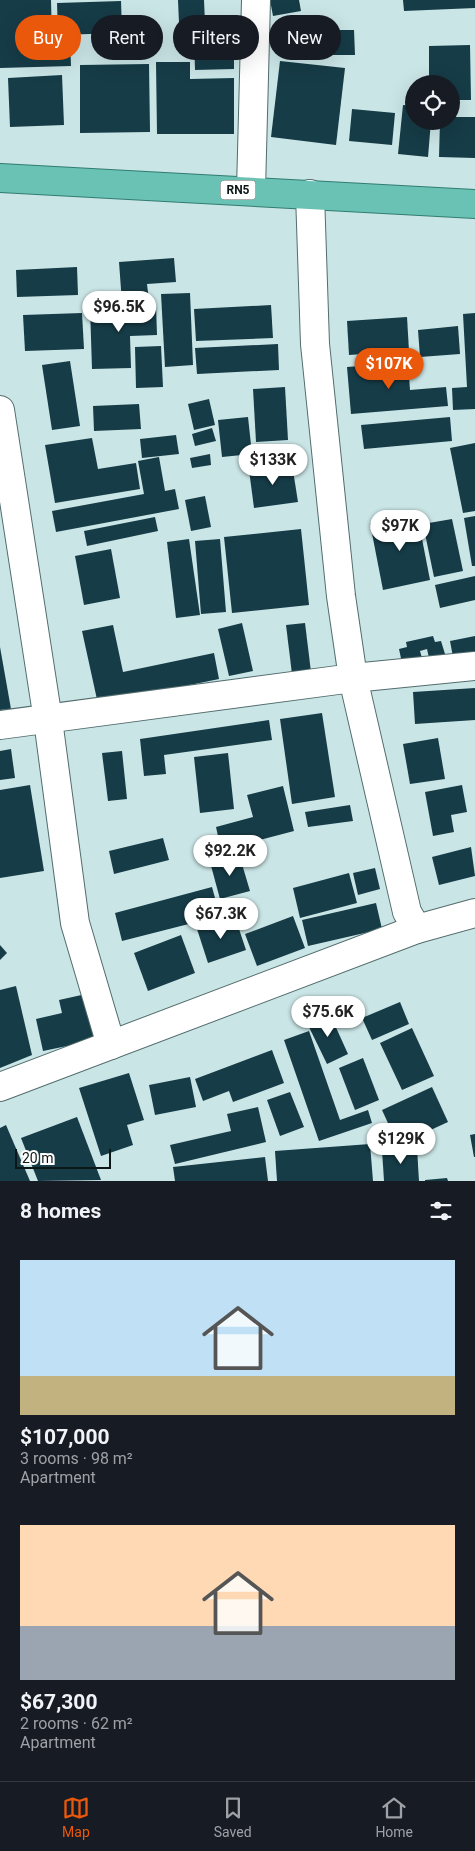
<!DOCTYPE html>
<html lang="en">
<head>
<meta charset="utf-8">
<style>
  :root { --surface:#171b24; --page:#20242c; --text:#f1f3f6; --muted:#9ea1a6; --line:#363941; --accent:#ea580c }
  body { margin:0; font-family:Roboto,sans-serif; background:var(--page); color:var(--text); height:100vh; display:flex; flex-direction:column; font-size:19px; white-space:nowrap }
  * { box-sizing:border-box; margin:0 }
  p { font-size:16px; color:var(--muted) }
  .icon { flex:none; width:28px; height:28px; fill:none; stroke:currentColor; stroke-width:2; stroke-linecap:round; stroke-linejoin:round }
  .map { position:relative; height:1181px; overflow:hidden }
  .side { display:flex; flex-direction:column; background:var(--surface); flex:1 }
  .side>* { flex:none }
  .top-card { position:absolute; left:15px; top:15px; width:445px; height:45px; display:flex; gap:10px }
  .controls { position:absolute; left:405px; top:75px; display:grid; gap:10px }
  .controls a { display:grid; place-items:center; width:55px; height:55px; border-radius:50%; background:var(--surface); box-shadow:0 5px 20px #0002; font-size:25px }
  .scale { position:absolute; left:15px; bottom:12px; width:96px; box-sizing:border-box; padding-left:5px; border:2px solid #0d1718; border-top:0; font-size:14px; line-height:18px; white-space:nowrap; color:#0d1718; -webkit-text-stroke:4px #fff; paint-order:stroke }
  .price { position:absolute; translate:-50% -42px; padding:0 11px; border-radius:18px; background:#fff; color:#222; font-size:16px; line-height:32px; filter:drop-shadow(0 1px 2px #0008) }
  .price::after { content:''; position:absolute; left:50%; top:30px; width:15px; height:11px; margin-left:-8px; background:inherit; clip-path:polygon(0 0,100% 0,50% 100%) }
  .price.active { background:var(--accent); color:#fff }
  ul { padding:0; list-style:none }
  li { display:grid; align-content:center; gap:10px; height:265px; padding:0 20px }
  li span { display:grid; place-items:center; height:155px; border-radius:0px; color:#555 }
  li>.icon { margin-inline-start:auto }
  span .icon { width:90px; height:90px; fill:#fffc; stroke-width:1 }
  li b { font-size:21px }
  h2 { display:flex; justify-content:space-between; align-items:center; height:60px; padding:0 20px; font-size:21px }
  .pill { padding:0 18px; border-radius:22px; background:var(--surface); box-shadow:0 5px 20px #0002; font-size:18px; line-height:45px }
  .pill.active { background:var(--accent); color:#fff }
  .dock { display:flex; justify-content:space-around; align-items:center; height:70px; border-top:1px solid var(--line); background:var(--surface); font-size:14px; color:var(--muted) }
  .dock a { display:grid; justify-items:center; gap:2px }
  .dock .active { color:var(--accent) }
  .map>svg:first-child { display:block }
</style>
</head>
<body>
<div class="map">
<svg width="475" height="1181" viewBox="0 0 475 1181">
  <rect width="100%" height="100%" fill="#cae5e6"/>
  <!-- building -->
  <g fill="#163c47">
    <path d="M0,0H51L52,39H70L71,66L0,68Z"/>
    <path d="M178,0H204L205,23H179Z"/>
    <path d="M270,0H299L301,11L273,16Z"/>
    <path d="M403,0H475V8L404,11Z"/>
    <path d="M121,1L122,33L58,35L57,3Z"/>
    <path d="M328,30H354L355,55H328Z"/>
    <path d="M234,33V69L195,70L194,34Z"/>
    <path d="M470,45L471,100H451V84H429V46Z"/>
    <path d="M280,61L345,68L336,145L271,137Z"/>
    <path d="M156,62H190V79L234,78V134H157Z"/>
    <path d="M149,64L150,132L80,133V65Z"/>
    <path d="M62,75L64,125L10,127L8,78Z"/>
    <path d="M403,105L414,106V121H431L428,157L398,154Z"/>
    <path d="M352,109L395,113L392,145L349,141Z"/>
    <path d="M451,117H475V158L439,157L440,121H451Z"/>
    <path d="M174,258L176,282L147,284L149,301L122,303L119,262Z"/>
    <path d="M77,267L78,295L17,297L16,270Z"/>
    <path d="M190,293L193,365L165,367L161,294Z"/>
    <path d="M156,305L157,335L130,336L131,368L92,369L90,307Z"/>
    <path d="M271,305L273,338L196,341L194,309Z"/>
    <path d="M82,313L84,349L25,351L23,315Z"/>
    <path d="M475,313V409L453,410L452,388L467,387L463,314Z"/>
    <path d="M407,317L409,351L349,355L347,321Z"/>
    <path d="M458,326L460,354L420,357L418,330Z"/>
    <path d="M278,344L279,370L197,374L195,348Z"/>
    <path d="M161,346L163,387L136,388L135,347Z"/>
    <path d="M70,361L80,426L52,430L42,365Z"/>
    <path d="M408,362L410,390L446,387L448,406L351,414L347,367Z"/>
    <path d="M285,387L288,440L256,442L253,389Z"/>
    <path d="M209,399L215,425L194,430L188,404Z"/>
    <path d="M139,404L141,429L94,431L93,406Z"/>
    <path d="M248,417L252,454L222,457L218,420Z"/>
    <path d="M450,417L452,441L364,449L361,425Z"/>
    <path d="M212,428L216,441L195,446L192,434Z"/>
    <path d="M176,435L179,454L142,458L140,439Z"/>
    <path d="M92,438L98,469L136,463L140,489L55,503L45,445Z"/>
    <path d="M475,443V511L463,513L450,448Z"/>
    <path d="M210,454L211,465L192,468L190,458Z"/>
    <path d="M159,457L165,491L175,489L179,509L56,532L52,511L144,494L138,461Z"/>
    <path d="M292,464L298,502L254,508L249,470Z"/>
    <path d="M205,496L211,527L191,531L185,500Z"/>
    <path d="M417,513L430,580L383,590L370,523Z"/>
    <path d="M475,516V566H472L464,518Z"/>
    <path d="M155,517L158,531L87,546L84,531Z"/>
    <path d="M452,519L463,571L434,577L423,524Z"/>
    <path d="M301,529L309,605L232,613L224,537Z"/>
    <path d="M189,539L200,615L176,618L167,542Z"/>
    <path d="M220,539L226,612L201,614L195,541Z"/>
    <path d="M111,549L120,598L84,605L75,556Z"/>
    <path d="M475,576V600L440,608L435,585Z"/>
    <path d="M242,623L253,671L229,676L218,629Z"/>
    <path d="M305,623L311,672L292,674L286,625Z"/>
    <path d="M113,625L123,672L214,653L219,679L98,704L82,631Z"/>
    <path d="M433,636L435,642L441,641L445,654L429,658L427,649L420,651L422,658L402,663L399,649L407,647L406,642Z"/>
    <path d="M475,636V652L453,657L450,641Z"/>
    <path d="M0,647L11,709L0,710Z"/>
    <path d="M475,688V720L415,724L413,692Z"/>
    <path d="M322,713L335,797L292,804L280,719Z"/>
    <path d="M269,720L272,740L164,755L166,774L144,776L140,739Z"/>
    <path d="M438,738L445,779L410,784L403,744Z"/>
    <path d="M11,749L15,778L0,780V751Z"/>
    <path d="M122,751L127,799L108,801L102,753Z"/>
    <path d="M228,753L234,809L200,813L194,757Z"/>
    <path d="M30,785L44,871L0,878V790Z"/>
    <path d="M462,785L467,812L451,815L454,832L433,836L425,792Z"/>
    <path d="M283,786L294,831L221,850L216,827L253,817L247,795Z"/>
    <path d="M350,805L353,821L308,827L305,812Z"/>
    <path d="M163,838L169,860L114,874L109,851Z"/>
    <path d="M471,847L475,876L439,885L432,857Z"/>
    <path d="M239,854L250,891L220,899L210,862Z"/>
    <path d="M375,868L380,889L358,895L353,873Z"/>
    <path d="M349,873L357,903L300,918L293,888Z"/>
    <path d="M212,887L220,916L122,941L115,913Z"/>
    <path d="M376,903L382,929L308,946L302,920Z"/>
    <path d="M293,916L305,948L257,966L245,934Z"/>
    <path d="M235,917L246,950L208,963L197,929Z"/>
    <path d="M181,935L195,973L148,991L134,953Z"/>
    <path d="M0,945L7,953L0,960Z"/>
    <path d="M16,986L32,1055L0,1068V990Z"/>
    <path d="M86,994L96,1040L43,1051L36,1019L62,1013L59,1000Z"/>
    <path d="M400,1002L409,1024L372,1040L362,1018Z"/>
    <path d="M329,1012L348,1054L327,1064L307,1023Z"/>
    <path d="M412,1028L434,1076L402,1090L380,1043Z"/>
    <path d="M309,1031L340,1120L368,1110L372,1123L319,1141L284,1040Z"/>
    <path d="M272,1050L284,1083L233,1102L229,1091L203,1101L195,1079Z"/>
    <path d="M363,1058L379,1100L355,1110L339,1068Z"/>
    <path d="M129,1073L144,1120L127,1125L133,1145L101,1156L79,1088Z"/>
    <path d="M190,1077L196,1107L155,1115L149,1085Z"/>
    <path d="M432,1087L448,1122L398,1145L382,1110Z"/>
    <path d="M290,1092L304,1127L280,1136L267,1100Z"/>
    <path d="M258,1107L266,1142L175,1164L170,1145L231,1131L227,1114Z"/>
    <path d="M77,1117L101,1180L38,1181L21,1138Z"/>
    <path d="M6,1125L30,1181H0V1128Z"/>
    <path d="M475,1134V1157H474L470,1135Z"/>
    <path d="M370,1144L373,1181H277L275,1151Z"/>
    <path d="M417,1148L419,1181H384L382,1150Z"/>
    <path d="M265,1157L268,1181H175L173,1167Z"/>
    <path d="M447,1178L448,1181H425V1180Z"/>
  </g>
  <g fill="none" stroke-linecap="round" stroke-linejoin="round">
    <!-- minor casing -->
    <g stroke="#536c6d" stroke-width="30">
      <g id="minor">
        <path d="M251,190L256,0"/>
        <path d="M310,194L315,344L341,596L353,678L407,912L417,929"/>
        <path d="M0,410L48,720L75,923L111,1045"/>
        <path d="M0,725L353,678L475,666"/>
        <path d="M0,1087L417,929L475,913"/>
      </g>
    </g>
    <!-- trunk casing -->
    <g stroke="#317c71" stroke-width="30">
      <path id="trunk" d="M0,178L475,204"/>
    </g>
    <!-- minor -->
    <use href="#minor" stroke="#fff" stroke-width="28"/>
    <!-- trunk -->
    <use href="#trunk" stroke="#6ac2b4" stroke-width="28"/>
  </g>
  <g text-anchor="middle" stroke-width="5" stroke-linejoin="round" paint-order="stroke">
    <!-- shield labels -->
    <rect fill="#fff" stroke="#565d5d" stroke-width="1" x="220.5" y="180.5" width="35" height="19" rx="4"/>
    <g font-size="12" font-weight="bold" fill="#0d1718">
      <text x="238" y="194">RN5</text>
    </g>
  </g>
</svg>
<div class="controls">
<a><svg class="icon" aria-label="locate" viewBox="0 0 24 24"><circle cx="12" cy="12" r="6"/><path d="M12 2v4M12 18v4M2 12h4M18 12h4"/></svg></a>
</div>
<div class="scale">20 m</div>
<b class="price" style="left:119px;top:333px">$96.5K</b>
<b class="price active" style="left:389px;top:390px">$107K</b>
<b class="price" style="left:273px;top:486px">$133K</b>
<b class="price" style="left:400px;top:552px">$97K</b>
<b class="price" style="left:230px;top:877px">$92.2K</b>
<b class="price" style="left:221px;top:940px">$67.3K</b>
<b class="price" style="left:328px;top:1038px">$75.6K</b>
<b class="price" style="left:401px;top:1165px">$129K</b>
<div class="top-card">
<a class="pill active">Buy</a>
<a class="pill">Rent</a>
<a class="pill">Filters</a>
<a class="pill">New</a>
</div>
</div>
<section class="side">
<h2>8 homes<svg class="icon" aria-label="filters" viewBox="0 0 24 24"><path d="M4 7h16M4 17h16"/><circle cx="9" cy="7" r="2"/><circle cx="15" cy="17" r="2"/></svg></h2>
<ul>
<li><span style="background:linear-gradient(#bfe0f5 75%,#c2b280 0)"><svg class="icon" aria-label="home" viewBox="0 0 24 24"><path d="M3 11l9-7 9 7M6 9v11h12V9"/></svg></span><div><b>$107,000</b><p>3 rooms · 98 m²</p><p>Apartment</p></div></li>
<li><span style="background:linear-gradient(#ffd9b3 65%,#9aa5b1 0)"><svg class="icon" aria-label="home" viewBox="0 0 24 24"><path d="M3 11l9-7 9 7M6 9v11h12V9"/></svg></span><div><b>$67,300</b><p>2 rooms · 62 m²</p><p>Apartment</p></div></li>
</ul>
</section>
<nav class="dock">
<a class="active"><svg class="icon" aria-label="map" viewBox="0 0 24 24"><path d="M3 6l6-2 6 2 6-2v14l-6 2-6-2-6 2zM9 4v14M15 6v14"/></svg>Map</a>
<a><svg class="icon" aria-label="saved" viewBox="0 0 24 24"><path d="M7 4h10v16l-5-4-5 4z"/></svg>Saved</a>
<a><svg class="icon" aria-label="home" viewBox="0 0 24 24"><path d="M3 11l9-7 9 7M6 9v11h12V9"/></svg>Home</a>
</nav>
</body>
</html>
